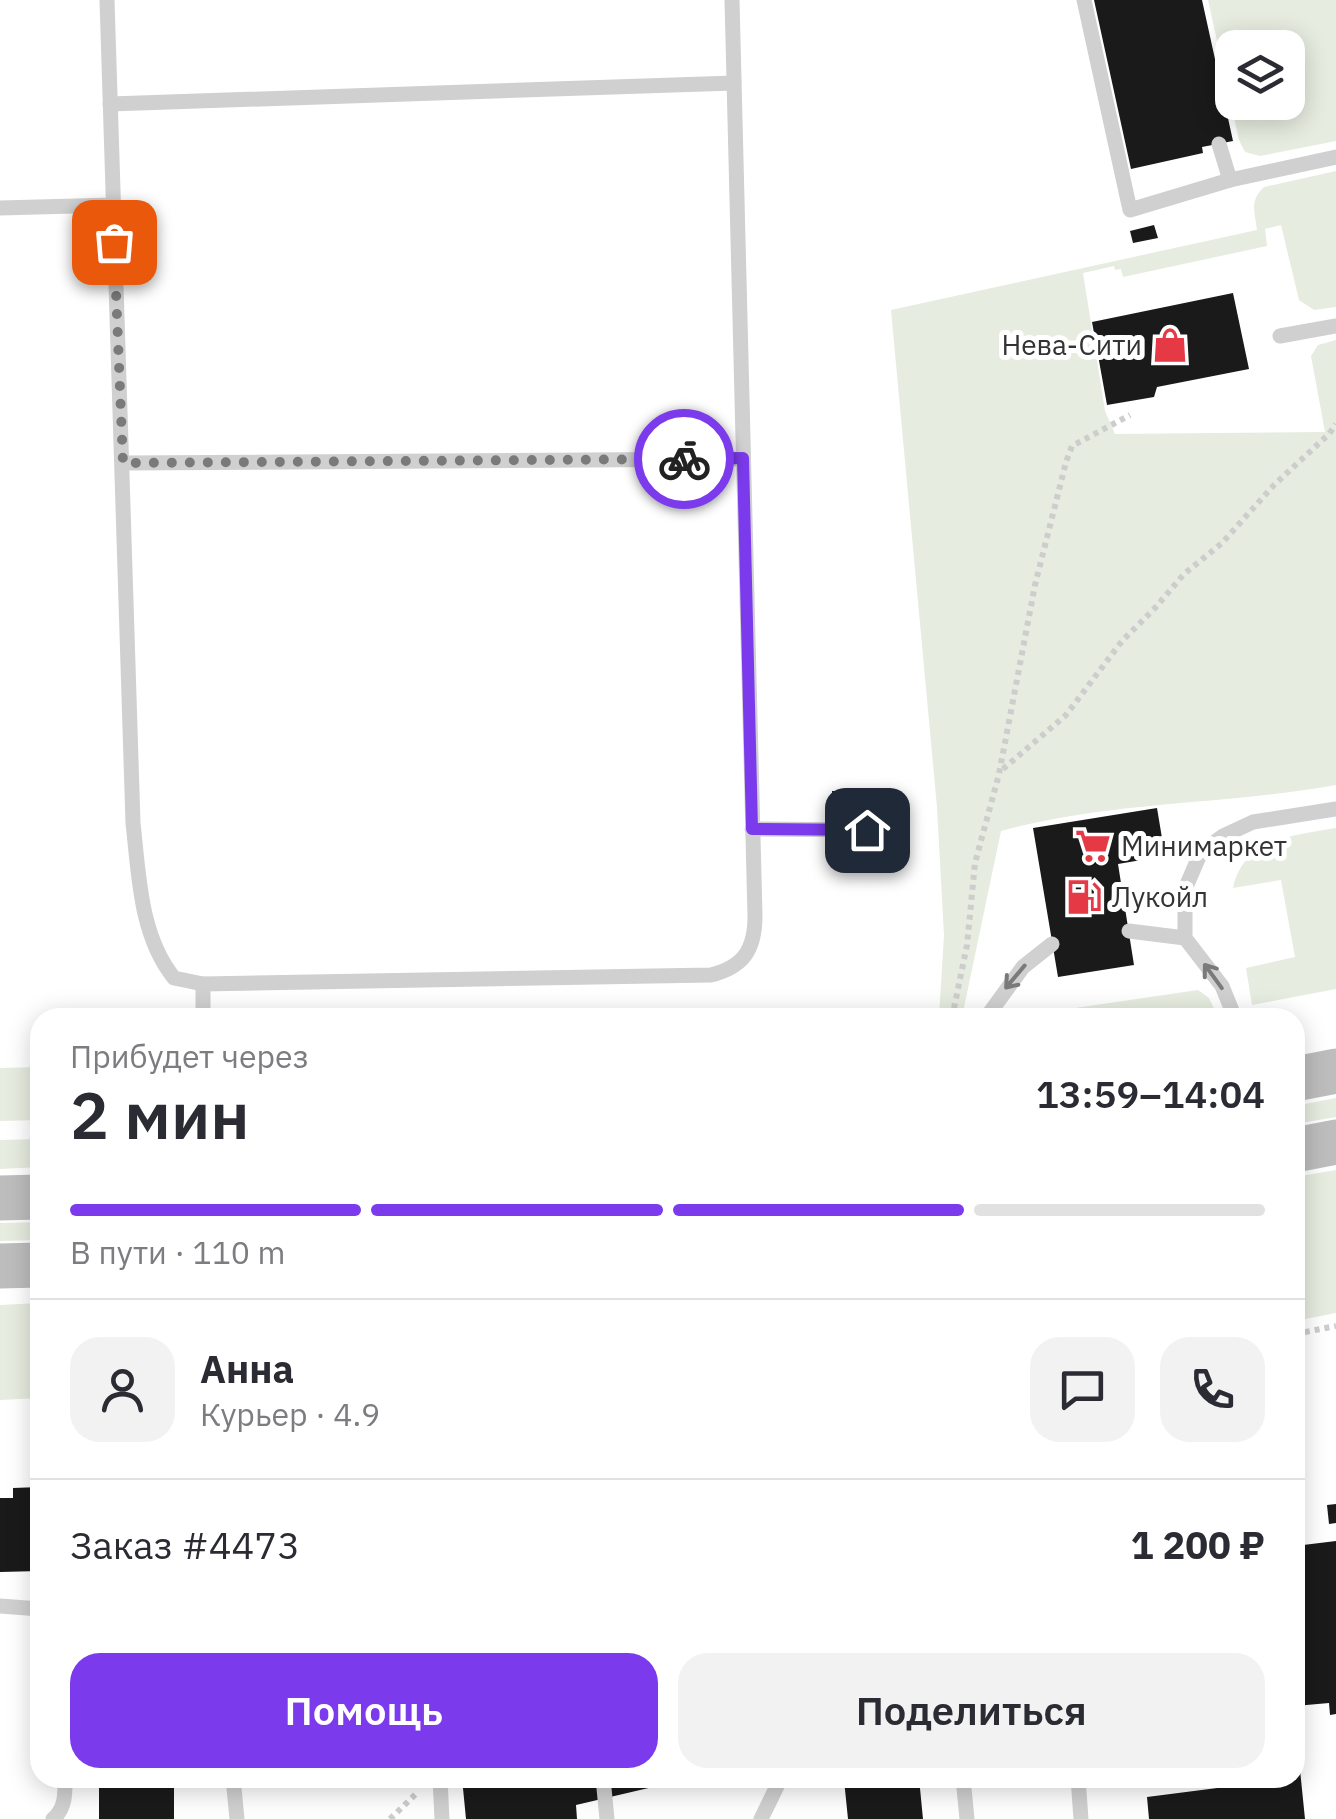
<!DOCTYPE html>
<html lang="ru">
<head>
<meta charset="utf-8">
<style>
  :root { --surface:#fff; --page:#f2f2f3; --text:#2b2b33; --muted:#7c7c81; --line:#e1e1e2; --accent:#7c3aed }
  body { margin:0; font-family:"IBM Plex Sans",sans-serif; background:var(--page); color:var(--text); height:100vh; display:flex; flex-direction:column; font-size:38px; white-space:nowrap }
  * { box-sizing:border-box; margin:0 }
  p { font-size:32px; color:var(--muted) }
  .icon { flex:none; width:55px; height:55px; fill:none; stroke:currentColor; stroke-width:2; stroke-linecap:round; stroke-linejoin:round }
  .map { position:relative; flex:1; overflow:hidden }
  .details { position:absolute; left:30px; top:1008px; width:1275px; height:780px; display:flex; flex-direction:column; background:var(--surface); border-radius:30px; box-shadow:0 5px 25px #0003 }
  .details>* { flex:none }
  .controls { position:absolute; left:1215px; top:30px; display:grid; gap:20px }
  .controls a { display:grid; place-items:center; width:90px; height:90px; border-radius:20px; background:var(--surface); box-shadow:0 5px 25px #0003; font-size:50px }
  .pin { position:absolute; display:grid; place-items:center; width:85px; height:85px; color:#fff; margin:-42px; border-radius:20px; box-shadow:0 5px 15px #0006 }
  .courier { position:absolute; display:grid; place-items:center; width:100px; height:100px; margin:-50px; border:8px solid #7c3aed; border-radius:50%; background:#fff; color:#222; box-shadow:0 2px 12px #0007 }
  .summary em { font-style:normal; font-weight:600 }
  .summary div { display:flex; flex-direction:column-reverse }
  .summary { display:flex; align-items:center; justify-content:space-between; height:170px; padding:0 40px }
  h1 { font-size:65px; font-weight:600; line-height:75px }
  .bar { display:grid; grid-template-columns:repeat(4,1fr); gap:15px 10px; align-content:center; height:120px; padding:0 40px }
  .bar i { height:12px; border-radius:8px; background:var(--line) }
  .bar .on { background:var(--accent) }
  .bar p { grid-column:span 4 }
  .line { display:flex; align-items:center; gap:25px; padding:0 40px; border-top:2px solid var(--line) }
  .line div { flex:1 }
  .round { display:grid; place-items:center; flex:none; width:105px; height:105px; border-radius:30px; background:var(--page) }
  .action { display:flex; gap:20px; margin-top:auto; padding:20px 40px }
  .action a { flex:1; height:115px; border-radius:30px; background:var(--accent); color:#fff; font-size:40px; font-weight:600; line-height:115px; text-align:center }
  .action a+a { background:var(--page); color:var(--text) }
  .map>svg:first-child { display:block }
  .green { fill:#e6ecdf; fill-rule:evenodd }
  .building { fill:#1a1a1a }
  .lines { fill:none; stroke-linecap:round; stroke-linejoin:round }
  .path { stroke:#cdcdcd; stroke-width:6; stroke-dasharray:5 5; stroke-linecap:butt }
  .lane { stroke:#d0d0d0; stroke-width:15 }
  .secondary { stroke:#bdbdbd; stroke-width:45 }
  .oneway { stroke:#7a7a7a }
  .done { stroke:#7a7a7a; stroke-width:10; stroke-dasharray:0 18 }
  .route { stroke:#7c3aed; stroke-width:12 }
  .labels { text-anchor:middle; stroke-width:10; stroke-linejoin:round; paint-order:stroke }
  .poi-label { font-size:28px; fill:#333; stroke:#fff; text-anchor:start }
</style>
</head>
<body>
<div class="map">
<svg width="1336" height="1819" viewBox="0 0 1336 1819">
  <rect width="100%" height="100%" fill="#fff"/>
  <g class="green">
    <path d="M 1208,0 L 1336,0 L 1336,141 L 1260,156 L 1245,152 L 1239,140 ZM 1232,48 L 1288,48 L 1288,102 L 1232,102 Z"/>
    <path d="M 1336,171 L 1336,307 L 1314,310 L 1299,300 L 1281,225 L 1265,229 L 1267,246 L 1123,277 L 1121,269 L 1115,270 L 1114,266 L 1083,273 L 1105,411 L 1115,434 L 1325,432 L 1311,356 L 1318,345 L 1336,340 L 1336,785 C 1225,805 1110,801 1001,831 L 962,1017 L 939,1017 L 944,935 L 937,807 L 891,310 L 1257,230 C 1255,212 1249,201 1264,187 Z"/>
    <path d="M 1336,828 L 1336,989 L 1252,1005 L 1246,968 L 1295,957 L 1281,880 L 1233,888 C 1243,839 1295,835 1336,828 Z"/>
    <path d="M 1198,990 L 1209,998 L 1216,1013 L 1189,1018 L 1015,1017 Z"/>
    <path d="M 40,1067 L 40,1120 L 0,1121 L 0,1068 Z"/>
    <path d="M 1336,1098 L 1336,1117 L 1295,1124 L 1295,1106 Z"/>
    <path d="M 40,1139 L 40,1167 L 0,1169 L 0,1140 Z"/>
    <path d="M 1336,1170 L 1336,1313 L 1295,1321 L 1295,1177 Z"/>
    <path d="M 40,1222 L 40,1240 L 0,1241 L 0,1223 Z"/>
    <path d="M 40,1303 L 40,1398 L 0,1400 L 0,1305 Z"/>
  </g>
  <g class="building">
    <path d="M 1094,0 L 1202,0 L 1233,141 L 1202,147 L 1203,153 L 1131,169 Z"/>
    <path d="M 1154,225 L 1158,238 L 1133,243 L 1130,231 Z"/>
    <path d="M 1233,293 L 1249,369 L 1157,387 L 1154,397 L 1107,405 L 1092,322 Z"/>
    <path d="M 832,791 L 853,791 L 853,813 L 832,812 Z"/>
    <path d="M 1157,808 L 1165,856 L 1118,864 L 1134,965 L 1058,977 L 1033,828 Z"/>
    <path d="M 40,1487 L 40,1571 L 0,1572 L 0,1498 L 13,1498 L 13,1488 Z"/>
    <path d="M 1336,1504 L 1336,1523 L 1329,1524 L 1327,1505 Z"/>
    <path d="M 1336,1541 L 1336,1714 L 1330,1715 L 1329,1703 L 1295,1706 L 1295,1546 Z"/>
    <path d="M 1295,1750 L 1298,1750 L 1305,1819 L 1149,1819 L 1147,1797 L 1295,1778 Z"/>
    <rect x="99" y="1778" width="75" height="41"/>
    <path d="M 462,1778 L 573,1778 L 574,1783 L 599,1778 L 687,1779 L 576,1805 L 577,1819 L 466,1819 Z"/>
    <path d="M 832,1778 L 919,1778 L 923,1819 L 848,1819 L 844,1780 L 832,1782 Z"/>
  </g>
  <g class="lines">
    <g class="path">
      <path d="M 1003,769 L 1066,715 L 1122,641 L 1155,608 L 1184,574 L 1222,543 L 1274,485 L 1329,434 L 1336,424"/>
      <path d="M 952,1018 L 967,945 L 975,863 L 999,774 L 1035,585 L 1066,462 L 1072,446 L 1130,415"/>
      <path d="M 1295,1334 L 1336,1326"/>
      <path d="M 390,1819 L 418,1792"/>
    </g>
    <g class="lane">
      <path d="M 107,0 L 133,823 C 139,876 140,936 174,978 L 203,984 L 711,975 C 743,967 755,950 755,916 L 732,0"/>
      <path d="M 1084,0 L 1130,210 L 1230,180"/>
      <path d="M 110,104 L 734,83"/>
      <path d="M 1219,144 L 1230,180 L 1336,157"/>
      <path d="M 0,208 L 113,205"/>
      <path d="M 1280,336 L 1336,326"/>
      <path d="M 123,463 L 743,459"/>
      <path d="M 752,829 L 867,830"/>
      <path d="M 1129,931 L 1185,938"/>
      <path d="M 203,984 L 203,1018"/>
      <path d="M 986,1018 L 1023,967 L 1052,944"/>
      <path d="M 1235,1018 L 1222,986 L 1185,938 L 1185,889 L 1201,852 L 1223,836 L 1253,822 L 1336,809"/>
      <path d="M 0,1606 L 40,1609"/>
      <path d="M 233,1778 L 237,1819"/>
      <path d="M 440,1778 L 442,1819"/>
      <path d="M 603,1778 L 607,1819"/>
      <path d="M 963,1778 L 967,1819"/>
      <path d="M 1078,1778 L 1081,1819"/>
      <path d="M 53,1819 C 66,1808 65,1793 65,1778"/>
      <path d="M 761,1819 L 781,1778"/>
    </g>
    <g class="secondary">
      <path d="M 1295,1079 L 1336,1071"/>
      <path d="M 1295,1150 L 1336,1142"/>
      <path d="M 0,1198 L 40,1197"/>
      <path d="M 0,1266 L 40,1265"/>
    </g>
  </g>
  <defs><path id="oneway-shaft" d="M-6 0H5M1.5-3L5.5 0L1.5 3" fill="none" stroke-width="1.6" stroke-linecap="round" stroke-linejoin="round" transform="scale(2.5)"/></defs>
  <g class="oneway">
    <use href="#oneway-shaft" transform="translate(1213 976) rotate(-126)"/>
    <use href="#oneway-shaft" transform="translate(1015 977) rotate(130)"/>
  </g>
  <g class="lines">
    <path class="done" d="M 114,242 L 123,463 L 684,459"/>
    <path class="route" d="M 684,459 L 743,458 L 752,829 L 867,830"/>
  </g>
  <defs>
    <symbol id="shop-bare" viewBox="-9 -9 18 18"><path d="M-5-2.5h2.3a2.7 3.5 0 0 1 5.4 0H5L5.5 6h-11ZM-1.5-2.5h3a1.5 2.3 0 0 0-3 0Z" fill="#e63946" stroke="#fff" stroke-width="2.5" paint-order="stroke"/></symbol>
    <symbol id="supermarket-bare" viewBox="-9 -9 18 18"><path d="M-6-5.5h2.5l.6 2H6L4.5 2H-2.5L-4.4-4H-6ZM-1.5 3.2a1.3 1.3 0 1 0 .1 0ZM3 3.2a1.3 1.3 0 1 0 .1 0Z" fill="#e63946" stroke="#fff" stroke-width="2.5" paint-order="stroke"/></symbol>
    <symbol id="fuel-bare" viewBox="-9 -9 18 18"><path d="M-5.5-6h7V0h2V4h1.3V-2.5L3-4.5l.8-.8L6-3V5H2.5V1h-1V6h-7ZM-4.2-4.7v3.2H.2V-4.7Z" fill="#e63946" stroke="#fff" stroke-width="2.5" paint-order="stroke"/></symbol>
  </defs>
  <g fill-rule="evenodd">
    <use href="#shop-bare" x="1145" y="320" width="50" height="50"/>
    <use href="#supermarket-bare" x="1068" y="821" width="50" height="50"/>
    <use href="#fuel-bare" x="1059" y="872" width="50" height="50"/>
  </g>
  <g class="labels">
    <g class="poi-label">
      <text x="1142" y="355" text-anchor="end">Нева-Сити</text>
      <text x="1121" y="856">Минимаркет</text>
      <text x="1112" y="907">Лукойл</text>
    </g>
  </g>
</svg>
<div class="controls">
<a><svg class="icon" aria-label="layers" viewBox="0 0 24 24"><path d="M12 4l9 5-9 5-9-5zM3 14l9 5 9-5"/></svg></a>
</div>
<div class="pin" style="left:114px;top:242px;background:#ea580c"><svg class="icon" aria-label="bag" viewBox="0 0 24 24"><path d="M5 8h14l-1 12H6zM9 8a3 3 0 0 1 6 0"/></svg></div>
<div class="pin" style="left:867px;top:830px;background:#1f2937"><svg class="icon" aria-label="home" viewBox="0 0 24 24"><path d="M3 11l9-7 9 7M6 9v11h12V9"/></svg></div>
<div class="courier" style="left:684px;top:459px"><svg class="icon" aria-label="bike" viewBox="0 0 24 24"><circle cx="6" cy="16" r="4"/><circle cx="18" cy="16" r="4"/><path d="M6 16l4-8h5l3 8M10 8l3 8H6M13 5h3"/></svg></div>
<section class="details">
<div class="summary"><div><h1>2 мин</h1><p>Прибудет через</p></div><em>13:59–14:04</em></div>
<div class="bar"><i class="on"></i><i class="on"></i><i class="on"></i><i></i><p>В пути · 110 m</p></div>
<div class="line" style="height:180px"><a class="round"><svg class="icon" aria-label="person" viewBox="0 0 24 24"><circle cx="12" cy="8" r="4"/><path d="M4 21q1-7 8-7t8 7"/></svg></a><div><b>Анна</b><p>Курьер · 4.9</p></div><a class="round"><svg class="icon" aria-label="chat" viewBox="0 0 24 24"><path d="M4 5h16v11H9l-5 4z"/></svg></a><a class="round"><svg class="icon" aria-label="phone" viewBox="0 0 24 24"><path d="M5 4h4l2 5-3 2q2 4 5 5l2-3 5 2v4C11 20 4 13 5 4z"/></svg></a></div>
<div class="line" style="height:130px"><div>Заказ #4473</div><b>1 200 ₽</b></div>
<div class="action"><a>Помощь</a><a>Поделиться</a></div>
</section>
</div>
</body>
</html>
